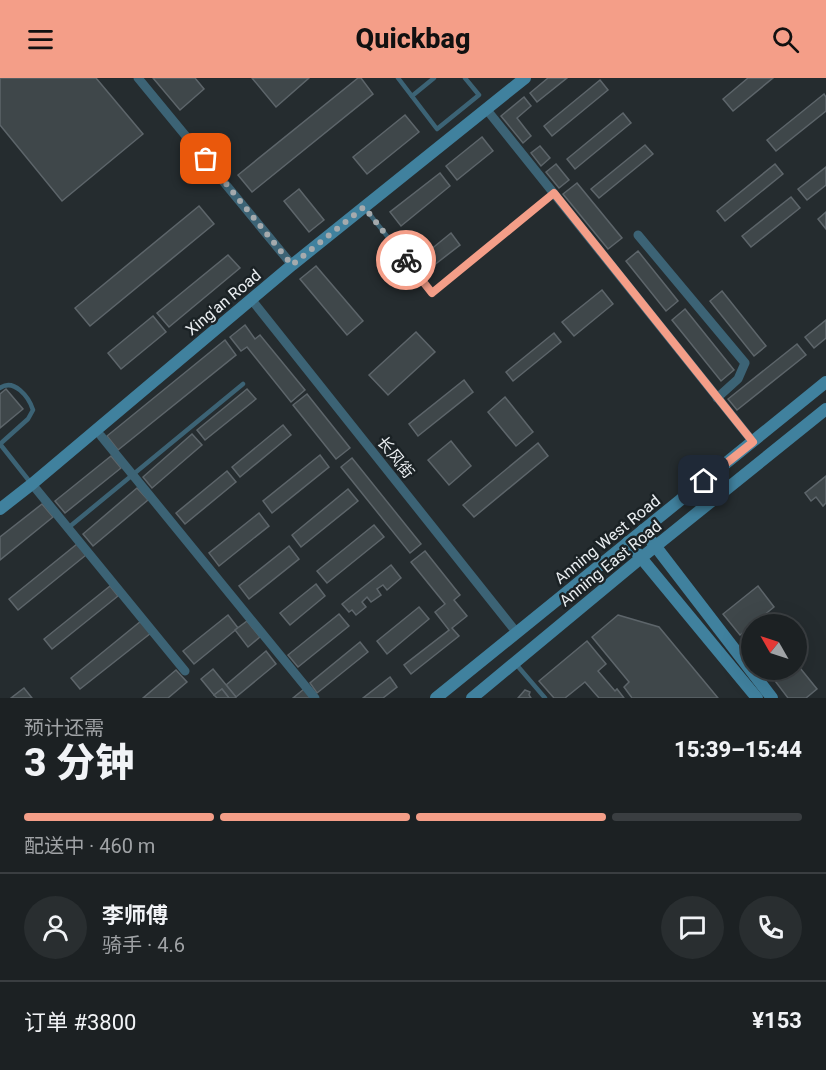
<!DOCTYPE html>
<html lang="zh">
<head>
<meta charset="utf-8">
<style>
  :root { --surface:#1c2123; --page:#292e30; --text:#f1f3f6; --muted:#a0a3a6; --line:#3a3e41; --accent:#f49e88 }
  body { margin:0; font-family:Roboto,"Noto Sans SC",sans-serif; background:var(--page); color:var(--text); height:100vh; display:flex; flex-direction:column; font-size:22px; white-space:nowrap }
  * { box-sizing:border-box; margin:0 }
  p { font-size:20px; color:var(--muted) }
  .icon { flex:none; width:33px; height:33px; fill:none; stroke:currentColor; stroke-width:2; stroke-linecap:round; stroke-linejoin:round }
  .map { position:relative; height:620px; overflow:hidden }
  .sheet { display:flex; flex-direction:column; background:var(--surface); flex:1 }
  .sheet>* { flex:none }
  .needle { width:39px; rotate:309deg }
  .fabs { position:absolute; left:741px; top:536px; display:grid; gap:12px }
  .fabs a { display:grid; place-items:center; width:66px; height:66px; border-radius:50%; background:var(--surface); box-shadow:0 6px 24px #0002,0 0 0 2px var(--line); font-size:30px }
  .pin { position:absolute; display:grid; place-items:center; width:51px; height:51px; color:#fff; margin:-26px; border-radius:12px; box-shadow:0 3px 9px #0006 }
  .courier { position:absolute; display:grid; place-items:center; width:60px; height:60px; margin:-30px; border:4px solid #f49e88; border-radius:50%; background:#fff; color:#222; box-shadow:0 2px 8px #0007 }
  .summary em { font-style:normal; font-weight:800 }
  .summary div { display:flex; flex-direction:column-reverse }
  .summary { display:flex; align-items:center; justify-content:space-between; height:102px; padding:0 24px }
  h1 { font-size:39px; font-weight:800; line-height:45px }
  .bar { display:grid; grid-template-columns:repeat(4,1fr); gap:9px 6px; align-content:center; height:72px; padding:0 24px }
  .bar i { height:8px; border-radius:4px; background:var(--line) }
  .bar .active { background:var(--accent) }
  .bar p { grid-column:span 4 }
  .line { display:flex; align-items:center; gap:15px; padding:0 24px; border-top:2px solid var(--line) }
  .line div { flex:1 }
  .round { display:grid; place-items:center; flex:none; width:63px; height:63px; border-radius:32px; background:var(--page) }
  header { display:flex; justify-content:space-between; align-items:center; height:78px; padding:0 24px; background:var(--accent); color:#111; font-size:27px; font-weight:800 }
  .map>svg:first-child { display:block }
  .building { fill:#3f474a; stroke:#5d656a; stroke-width:1.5 }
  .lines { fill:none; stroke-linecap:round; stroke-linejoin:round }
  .lane { stroke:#3c6375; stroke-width:4.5 }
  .street { stroke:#3c6375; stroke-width:9 }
  .secondary { stroke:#40819e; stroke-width:12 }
  .done { stroke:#a5aaad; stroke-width:6; stroke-dasharray:0 10.8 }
  .route { stroke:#f49e88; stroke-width:8 }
  .labels { text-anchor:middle; stroke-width:5; stroke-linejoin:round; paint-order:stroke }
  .street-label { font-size:16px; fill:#eaeef1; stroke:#1b2225 }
</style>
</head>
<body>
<header><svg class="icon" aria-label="menu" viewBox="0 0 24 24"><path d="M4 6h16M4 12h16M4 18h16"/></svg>Quickbag<svg class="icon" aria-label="search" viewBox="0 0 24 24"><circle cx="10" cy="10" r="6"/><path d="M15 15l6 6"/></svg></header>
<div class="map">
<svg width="826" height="620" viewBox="0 0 826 620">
  <rect width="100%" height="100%" fill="#252c2f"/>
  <g class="building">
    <path d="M 0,0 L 96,0 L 143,56 L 62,123 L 0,47 Z"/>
    <path d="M 153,0 L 195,0 L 204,11 L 180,32 Z"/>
    <path d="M 252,0 L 309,0 L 276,29 Z"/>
    <path d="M 358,0 L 361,0 L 373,16 L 252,114 L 238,97 Z"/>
    <path d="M 548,0 L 567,0 L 537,24 L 530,15 Z"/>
    <path d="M 748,0 L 773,0 L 733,33 L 723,21 Z"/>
    <path d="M 600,2 L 608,12 L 552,58 L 544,48 Z"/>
    <path d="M 824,16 L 826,19 L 826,33 L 776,73 L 767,62 Z"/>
    <path d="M 524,19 L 531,28 L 517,40 L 531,58 L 523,65 L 501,38 Z"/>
    <path d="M 623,35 L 631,45 L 575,91 L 567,81 Z"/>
    <path d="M 405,37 L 419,54 L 367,96 L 353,79 Z"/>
    <path d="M 482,59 L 493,73 L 457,102 L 446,88 Z"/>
    <path d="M 645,67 L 653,76 L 599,120 L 591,111 Z"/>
    <path d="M 540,68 L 550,80 L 541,88 L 531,75 Z"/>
    <path d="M 556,86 L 569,102 L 559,110 L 546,94 Z"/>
    <path d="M 775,86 L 783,96 L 725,143 L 717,133 Z"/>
    <path d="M 826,89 L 826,107 L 807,122 L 798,111 Z"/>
    <path d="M 440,95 L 450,108 L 401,148 L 390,134 Z"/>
    <path d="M 577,105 L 622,160 L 608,171 L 563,116 Z"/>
    <path d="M 299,111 L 324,142 L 309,154 L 284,123 Z"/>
    <path d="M 791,119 L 800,130 L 751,169 L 742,158 Z"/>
    <path d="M 199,128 L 214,146 L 90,248 L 75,230 Z"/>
    <path d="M 826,134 L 826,151 L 818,141 Z"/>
    <path d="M 451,155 L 460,167 L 433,188 L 424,177 Z"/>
    <path d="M 638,173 L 678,223 L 666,233 L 626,183 Z"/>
    <path d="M 228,177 L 240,190 L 169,249 L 157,235 Z"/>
    <path d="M 316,188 L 363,243 L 347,257 L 300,201 Z"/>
    <path d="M 602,212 L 613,226 L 574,258 L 562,244 Z"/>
    <path d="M 722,213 L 766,268 L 754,278 L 710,223 Z"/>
    <path d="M 685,231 L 734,292 L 721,303 L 672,242 Z"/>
    <path d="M 153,238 L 166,254 L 121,291 L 108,275 Z"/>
    <path d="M 826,242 L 826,260 L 814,270 L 805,259 Z"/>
    <path d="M 245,247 L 255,261 L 260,257 L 305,312 L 291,324 L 247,269 L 241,273 L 230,259 Z"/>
    <path d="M 416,254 L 435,274 L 388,317 L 369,297 Z"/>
    <path d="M 554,255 L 561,264 L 513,303 L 506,294 Z"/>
    <path d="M 225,262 L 236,277 L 118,372 L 107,358 Z"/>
    <path d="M 797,266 L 806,277 L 737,332 L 728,321 Z"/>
    <path d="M 464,302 L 473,314 L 418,358 L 409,346 Z"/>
    <path d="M 6,311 L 23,331 L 0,350 L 0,316 Z"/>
    <path d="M 247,311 L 256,321 L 205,362 L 197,352 Z"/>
    <path d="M 307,316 L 350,370 L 336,381 L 293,327 Z"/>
    <path d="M 505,319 L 533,354 L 516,368 L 488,334 Z"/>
    <path d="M 283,347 L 291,357 L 240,399 L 232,389 Z"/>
    <path d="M 192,356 L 202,367 L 152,410 L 143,399 Z"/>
    <path d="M 451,363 L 471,388 L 449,407 L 428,382 Z"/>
    <path d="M 538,365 L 548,378 L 474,439 L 463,427 Z"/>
    <path d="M 320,377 L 329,389 L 272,435 L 263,423 Z"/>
    <path d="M 111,378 L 121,390 L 65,435 L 55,423 Z"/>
    <path d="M 352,380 L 421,466 L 410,475 L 341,389 Z"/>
    <path d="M 227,393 L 236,404 L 185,446 L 176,435 Z"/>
    <path d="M 826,398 L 826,425 L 823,428 L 816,419 L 811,423 L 805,415 Z"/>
    <path d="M 137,410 L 148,422 L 93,468 L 83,456 Z"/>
    <path d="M 348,411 L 358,423 L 301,469 L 292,457 Z"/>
    <path d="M 42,426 L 53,439 L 0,482 L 0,459 Z"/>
    <path d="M 259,435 L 269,448 L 219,488 L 209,475 Z"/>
    <path d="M 374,447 L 384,459 L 327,505 L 317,493 Z"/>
    <path d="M 77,466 L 86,477 L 18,532 L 9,521 Z"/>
    <path d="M 289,468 L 299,481 L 249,521 L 239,508 Z"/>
    <path d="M 425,473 L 460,517 L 454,522 L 467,538 L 452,550 L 459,558 L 411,596 L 404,587 L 449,552 L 435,534 L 445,526 L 411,484 Z"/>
    <path d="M 391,487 L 401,500 L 387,512 L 383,507 L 377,511 L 381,517 L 371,524 L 367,519 L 362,524 L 366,529 L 356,537 L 352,532 L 349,534 L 342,526 Z"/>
    <path d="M 316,506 L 325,518 L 290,547 L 280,535 Z"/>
    <path d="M 110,508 L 118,518 L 52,571 L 44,561 Z"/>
    <path d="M 758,508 L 774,529 L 740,557 L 723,536 Z"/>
    <path d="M 419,529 L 429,541 L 387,576 L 377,563 Z"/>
    <path d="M 339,536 L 349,548 L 298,589 L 288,577 Z"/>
    <path d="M 228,537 L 238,550 L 194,586 L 183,573 Z"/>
    <path d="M 618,537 L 659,549 L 718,620 L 632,620 L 624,609 L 629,604 L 592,559 Z"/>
    <path d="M 141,543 L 151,555 L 80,611 L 71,600 Z"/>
    <path d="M 247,543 L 260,559 L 248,569 L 235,552 Z"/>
    <path d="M 587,563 L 606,586 L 598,593 L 615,613 L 617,611 L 624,620 L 599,620 L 585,604 L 565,620 L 554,620 L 539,603 Z"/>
    <path d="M 360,564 L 368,574 L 317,615 L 310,605 Z"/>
    <path d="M 266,573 L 276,586 L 236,619 L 226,607 Z"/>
    <path d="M 796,585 L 817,611 L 806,620 L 788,620 L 766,591 L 796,591 Z"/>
    <path d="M 213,591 L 236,619 L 235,620 L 229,620 L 222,611 L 214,617 L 201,601 Z"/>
    <path d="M 176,592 L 187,604 L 168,620 L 143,620 Z"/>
    <path d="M 390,599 L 397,609 L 383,620 L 363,620 Z"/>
    <path d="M 24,610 L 32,620 L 11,620 Z"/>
    <path d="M 222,611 L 229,620 L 217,620 L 214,617 Z"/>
    <path d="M 304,611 L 311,620 L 293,620 Z"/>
    <path d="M 525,612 L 530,614 L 529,617 L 531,620 L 518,620 Z"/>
  </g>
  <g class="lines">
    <g class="lane">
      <path d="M 398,0 L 437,51 L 479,17 L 465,0"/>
      <path d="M 412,18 L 434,0"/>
      <path d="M 364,129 L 432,215 L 553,115"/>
      <path d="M 0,310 C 14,300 29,319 33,332 L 28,341 L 0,366"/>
      <path d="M 0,366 L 30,404"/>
      <path d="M 68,450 L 243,306"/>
      <path d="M 515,585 L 545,620"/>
    </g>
    <g class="street">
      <path d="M 138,0 L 292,187"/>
      <path d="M 487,32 L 753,364"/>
      <path d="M 638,157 L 745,285 L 738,301 L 717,320"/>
      <path d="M 251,221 L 517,555"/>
      <path d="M 101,358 L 315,620"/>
      <path d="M 32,406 L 185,593"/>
    </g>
    <g class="secondary">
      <path d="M 0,431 L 32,406 L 292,187 L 525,0"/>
      <path d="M 643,452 L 772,620"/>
      <path d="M 628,464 L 757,620"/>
      <path d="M 436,620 L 826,304"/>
      <path d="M 472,620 L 641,480 L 826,331"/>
    </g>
  </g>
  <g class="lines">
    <path class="done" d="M 206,81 L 292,187 L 364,129 L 406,182"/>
    <path class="route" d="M 406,182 L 432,215 L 554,115 L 753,364 L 704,403"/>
  </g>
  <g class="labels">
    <g class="street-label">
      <text transform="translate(223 224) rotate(-40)" y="6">Xing'an Road</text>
      <text transform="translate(396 379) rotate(51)" y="6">长风街</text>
      <text transform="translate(607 461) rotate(-39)" y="6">Anning West Road</text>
      <text transform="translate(610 485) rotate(-39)" y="6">Anning East Road</text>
    </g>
  </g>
</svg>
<div class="fabs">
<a><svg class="needle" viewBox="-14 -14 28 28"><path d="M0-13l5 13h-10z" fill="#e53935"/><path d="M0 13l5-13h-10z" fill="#a0a3a6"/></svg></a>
</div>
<div class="pin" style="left:206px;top:81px;background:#ea580c"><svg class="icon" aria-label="bag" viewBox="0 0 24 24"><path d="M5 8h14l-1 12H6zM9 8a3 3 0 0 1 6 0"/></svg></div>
<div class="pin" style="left:704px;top:403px;background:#1f2937"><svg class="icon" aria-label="home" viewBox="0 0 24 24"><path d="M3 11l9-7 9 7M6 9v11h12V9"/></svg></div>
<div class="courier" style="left:406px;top:182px"><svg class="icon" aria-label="bike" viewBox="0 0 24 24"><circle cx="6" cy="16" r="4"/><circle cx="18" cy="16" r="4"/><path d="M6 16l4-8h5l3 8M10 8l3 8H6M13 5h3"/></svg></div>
</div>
<section class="sheet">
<div class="summary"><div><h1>3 分钟</h1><p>预计还需</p></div><em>15:39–15:44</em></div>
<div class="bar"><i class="active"></i><i class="active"></i><i class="active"></i><i></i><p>配送中 · 460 m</p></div>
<div class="line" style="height:108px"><a class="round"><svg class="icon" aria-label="person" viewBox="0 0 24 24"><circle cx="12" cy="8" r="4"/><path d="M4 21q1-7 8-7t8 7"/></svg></a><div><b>李师傅</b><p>骑手 · 4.6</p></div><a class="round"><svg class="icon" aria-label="chat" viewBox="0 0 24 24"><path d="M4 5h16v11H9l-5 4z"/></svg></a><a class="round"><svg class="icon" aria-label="phone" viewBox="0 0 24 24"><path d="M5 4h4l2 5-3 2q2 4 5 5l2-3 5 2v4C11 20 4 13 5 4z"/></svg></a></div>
<div class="line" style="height:78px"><div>订单 #3800</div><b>¥153</b></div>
</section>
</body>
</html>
